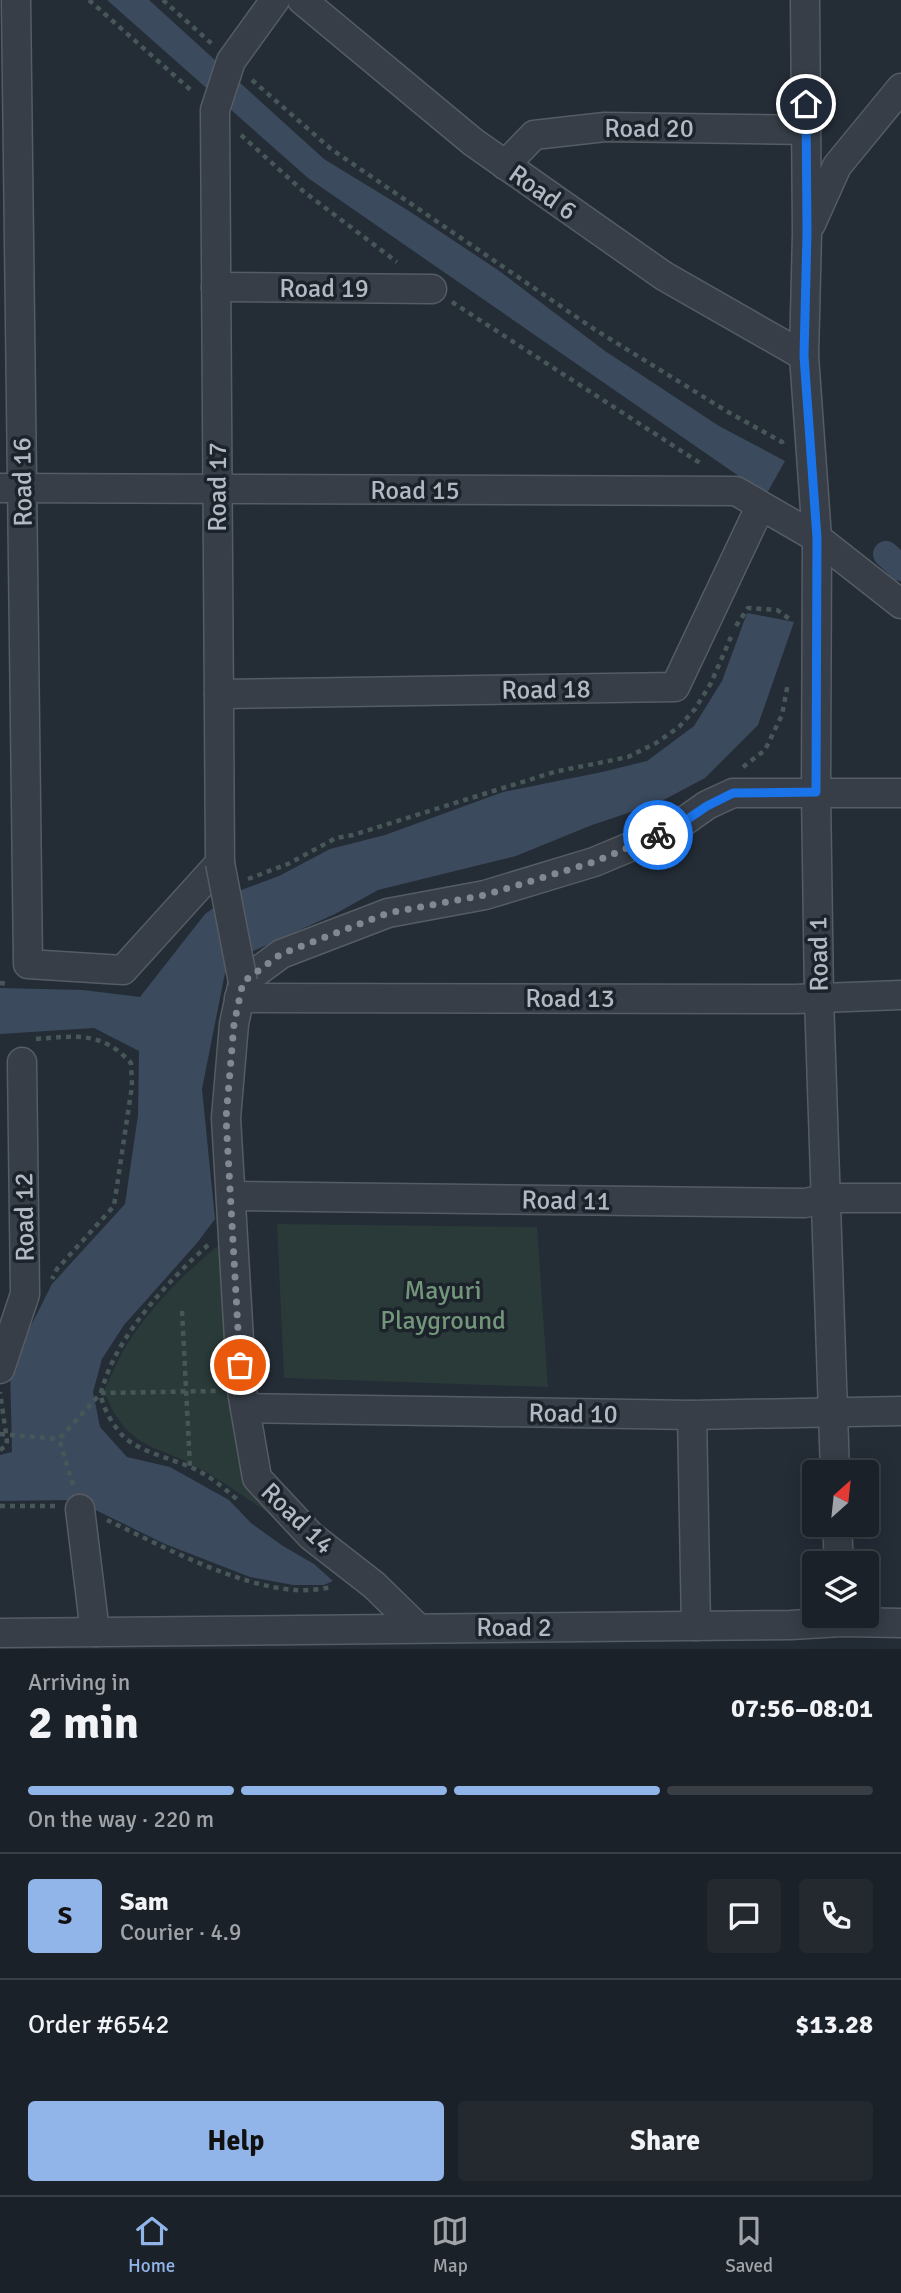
<!DOCTYPE html>
<html lang="en">
<head>
<meta charset="utf-8">
<style>
  :root { --surface:#1b2128; --page:#242930; --text:#f1f3f6; --muted:#a0a3a8; --line:#393e45; --accent:#91b5e9 }
  body { margin:0; font-family:Signika,sans-serif; background:var(--page); color:var(--text); height:100vh; display:flex; flex-direction:column; font-size:26px; white-space:nowrap }
  * { box-sizing:border-box; margin:0 }
  p { font-size:23px; color:var(--muted) }
  .icon { flex:none; width:38px; height:38px; fill:none; stroke:currentColor; stroke-width:2; stroke-linecap:round; stroke-linejoin:round }
  .map { position:relative; height:1649px; overflow:hidden }
  .drawer { display:flex; flex-direction:column; background:var(--surface); flex:1 }
  .drawer>* { flex:none }
  .needle { width:46px; rotate:27deg }
  .controls { position:absolute; left:802px; top:1460px; display:grid; gap:14px }
  .controls a { display:grid; place-items:center; width:77px; height:77px; border-radius:7px; background:var(--surface); box-shadow:0 4px 18px #0003,0 0 0 2px var(--line); font-size:35px }
  .pin { position:absolute; display:grid; place-items:center; width:60px; height:60px; color:#fff; margin:-30px; border:4px solid #fff; border-radius:50%; box-shadow:0 2px 7px #0007 }
  .courier { position:absolute; display:grid; place-items:center; width:70px; height:70px; margin:-35px; border:5px solid #1a73e8; border-radius:50%; background:#fff; color:#222; box-shadow:0 2px 9px #0007 }
  .overview em { font-style:normal; font-weight:800 }
  .overview div { display:flex; flex-direction:column-reverse }
  .overview { display:flex; align-items:center; justify-content:space-between; height:119px; padding:0 28px }
  h1 { font-size:46px; font-weight:800; line-height:52px }
  .bar { display:grid; grid-template-columns:repeat(4,1fr); gap:10px 7px; align-content:center; height:84px; padding:0 28px }
  .bar i { height:9px; border-radius:5px; background:var(--line) }
  .bar .on { background:var(--accent) }
  .bar p { grid-column:span 4 }
  .line { display:flex; align-items:center; gap:18px; padding:0 28px; border-top:2px solid var(--line) }
  .line div { flex:1 }
  .round { display:grid; place-items:center; flex:none; width:74px; height:74px; border-radius:7px; background:var(--page) }
  .primary-button { display:flex; gap:14px; margin-top:auto; padding:14px 28px }
  .primary-button a { flex:1; height:80px; border-radius:7px; background:var(--accent); color:#111; font-size:28px; font-weight:800; line-height:80px; text-align:center }
  .primary-button a+a { background:var(--page); color:var(--text) }
  .tabs { display:flex; justify-content:space-around; align-items:center; height:98px; border-top:2px solid var(--line); background:var(--surface); font-size:19px; color:var(--muted) }
  .tabs a { display:grid; justify-items:center; gap:4px }
  .tabs .on { color:var(--accent) }
  .map>svg:first-child { display:block }
  .green { fill:#293a39 }
  .water { fill:#3b4a5d }
  .lines { fill:none; stroke-linecap:round; stroke-linejoin:round }
  .canal { stroke:#3b4a5d; stroke-width:26 }
  .minor-casing { stroke:#555c64; stroke-width:31 }
  .path { stroke:#475758; stroke-width:4.5; stroke-dasharray:5 5; stroke-linecap:butt }
  .minor { stroke:#373e47; stroke-width:28 }
  .minor-bridge-casing { stroke:#555c64; stroke-width:31; stroke-linecap:butt }
  .path-bridge { stroke:#475758; stroke-width:4.5; stroke-dasharray:5 5; stroke-linecap:butt }
  .minor-bridge { stroke:#373e47; stroke-width:28 }
  .done { stroke:#808892; stroke-width:7; stroke-dasharray:0 12.6 }
  .route { stroke:#1a73e8; stroke-width:9 }
  .labels { text-anchor:middle; stroke-width:7; stroke-linejoin:round; paint-order:stroke }
  .street-label { font-size:26px; fill:#b2b9c3; stroke:#1c232b }
  .park-label { font-size:26px; fill:#73967b; stroke:#1c232b }
</style>
</head>
<body>
<div class="map">
<svg width="901" height="1649" viewBox="0 0 901 1649">
  <rect width="100%" height="100%" fill="#242c36"/>
  <g class="green">
    <path d="M 277,1224 L 537,1227 L 548,1387 L 284,1378 Z"/>
    <path d="M 223,1242 L 230,1407 L 270,1514 C 249,1500 228,1485 206,1472 C 159,1444 127,1452 104,1391 C 110,1378 116,1364 123,1351 C 146,1311 187,1270 223,1242 Z"/>
  </g>
  <g class="water">
    <path d="M 107,0 L 149,0 L 324,159 L 409,211 L 498,270 L 605,351 L 719,426 L 785,461 L 766,495 L 308,178 Z"/>
    <path d="M 747,613 L 794,622 L 758,725 L 705,778 L 658,803 L 592,825 L 516,856 L 378,890 L 335,914 L 251,952 L 225,973 L 202,1089 L 215,1219 L 197,1243 L 124,1325 L 102,1359 L 93,1392 L 100,1427 L 127,1457 L 170,1467 L 229,1500 L 251,1523 L 283,1546 L 314,1564 L 333,1581 L 324,1585 L 293,1585 L 250,1577 L 165,1544 L 75,1500 L 0,1501 L 0,1455 L 12,1452 L 10,1367 L 52,1284 L 125,1204 L 138,1115 L 139,1051 L 94,1028 L 0,1034 L 0,988 L 83,990 L 140,997 L 205,914 L 236,892 L 279,876 L 330,849 L 385,835 L 503,792 L 602,772 L 647,761 L 694,726 L 722,681 Z"/>
  </g>
  <g class="lines">
    <path class="canal" d="M 886,554 L 901,568"/>
    <defs>
      <g id="minor">
        <path d="M 16,0 L 28,964 L 123,970 L 220,863 L 215,110 L 231,61 L 275,0"/>
        <path d="M 302,0 L 473,142 L 664,276 L 804,356"/>
        <path d="M 805,0 L 807,233 L 804,356 L 817,538 L 816,792 L 819,998 L 835,1472"/>
        <path d="M 505,165 L 534,135 L 605,127 L 806,130"/>
        <path d="M 811,224 L 837,166 L 901,88"/>
        <path d="M 216,287 L 432,289"/>
        <path d="M 0,488 L 736,491 L 817,538 L 901,604"/>
        <path d="M 219,694 L 675,687 L 760,507"/>
        <path d="M 239,998 L 795,999 L 901,995"/>
        <path d="M 231,1196 L 805,1203 L 827,1198 L 901,1198"/>
        <path d="M 0,1369 L 25,1294 L 22,1062"/>
        <path d="M 245,1408 L 692,1415 L 901,1411"/>
        <path d="M 692,1415 L 696,1626"/>
        <path d="M 80,1509 L 95,1632"/>
        <path d="M 837,1524 L 839,1563"/>
        <path d="M 418,1628 L 374,1585 L 311,1536 L 257,1478 L 242,1391 L 226,1118 L 234,1024 L 243,982 L 281,954 L 388,913 L 485,895 L 594,862 L 673,829 L 707,805 L 733,793 L 901,793"/>
        <path d="M 0,1633 L 791,1625 L 842,1622 L 901,1623"/>
      </g>
    </defs>
    <use href="#minor" class="minor-casing"/>
    <g class="path">
      <path d="M 89,0 L 193,92"/>
      <path d="M 163,0 L 212,44"/>
      <path d="M 252,80 L 331,149 L 594,329 L 728,412 L 782,442 L 783,445"/>
      <path d="M 241,135 L 303,191 L 397,262"/>
      <path d="M 452,302 L 703,465"/>
      <path d="M 736,626 L 748,608 L 777,610 L 791,620"/>
      <path d="M 743,767 L 765,750 L 782,715 L 788,683"/>
      <path d="M 248,879 L 288,864 L 336,838 L 353,835 L 554,772 L 628,757 L 656,743 L 679,727 L 695,709 L 711,683 L 731,637"/>
      <path d="M 0,983 L 10,984"/>
      <path d="M 36,1039 C 76,1036 102,1031 131,1063 L 132,1086 L 114,1206 L 57,1269 L 52,1279"/>
      <path d="M 208,1245 C 170,1279 121,1332 105,1380 C 103,1385 101,1390 101,1395 C 103,1409 114,1427 124,1437 C 139,1451 169,1458 188,1466 C 208,1474 224,1488 240,1502"/>
      <path d="M 182,1311 L 190,1466"/>
      <path d="M 0,1450 L 6,1446 L 7,1441 L 0,1392"/>
      <path d="M 73,1485 L 59,1439 L 101,1393 L 216,1391"/>
      <path d="M 0,1506 L 55,1506"/>
      <path d="M 107,1520 C 160,1545 236,1586 295,1590 C 307,1591 321,1589 333,1587"/>
    </g>
    <use href="#minor" class="minor"/>
    <defs>
      <path id="minor-bridge" d="M 220,863 L 243,982"/>
    </defs>
    <use href="#minor-bridge" class="minor-bridge-casing"/>
    <path class="path-bridge" d="M 0,1434 L 59,1439"/>
    <use href="#minor-bridge" class="minor-bridge"/>
  </g>
  <g class="lines">
    <path class="done" d="M 240,1365 L 226,1118 L 234,1024 L 243,982 L 281,954 L 388,913 L 485,895 L 594,862 L 658,835"/>
    <path class="route" d="M 658,835 L 673,829 L 707,806 L 733,793 L 816,792 L 817,538 L 804,356 L 807,233 L 806,104"/>
  </g>
  <g class="labels">
    <g class="street-label">
      <text x="649" y="137">Road 20</text>
      <text transform="translate(543 192) rotate(35)" y="9">Road 6</text>
      <text x="324" y="297">Road 19</text>
      <text transform="translate(22 482) rotate(-91)" y="9">Road 16</text>
      <text transform="translate(217 487) rotate(-90)" y="9">Road 17</text>
      <text x="415" y="499">Road 15</text>
      <text transform="translate(546 689) rotate(-1)" y="9">Road 18</text>
      <text transform="translate(818 954) rotate(-91)" y="9">Road 1</text>
      <text x="570" y="1007">Road 13</text>
      <text transform="translate(566 1200) rotate(1)" y="9">Road 11</text>
      <text transform="translate(24 1217) rotate(-91)" y="9">Road 12</text>
      <text transform="translate(573 1413) rotate(1)" y="9">Road 10</text>
      <text transform="translate(298 1518) rotate(44)" y="9">Road 14</text>
      <text x="514" y="1636">Road 2</text>
    </g>
    <g class="park-label">
      <text x="443" y="1299">Mayuri<tspan x="443" dy="30">Playground</tspan></text>
    </g>
  </g>
</svg>
<div class="controls">
<a><svg class="needle" viewBox="-14 -14 28 28"><path d="M0-13l5 13h-10z" fill="#e53935"/><path d="M0 13l5-13h-10z" fill="#a0a3a8"/></svg></a>
<a><svg class="icon" aria-label="layers" viewBox="0 0 24 24"><path d="M12 4l9 5-9 5-9-5zM3 14l9 5 9-5"/></svg></a>
</div>
<div class="pin" style="left:240px;top:1365px;background:#ea580c"><svg class="icon" aria-label="bag" viewBox="0 0 24 24"><path d="M5 8h14l-1 12H6zM9 8a3 3 0 0 1 6 0"/></svg></div>
<div class="pin" style="left:806px;top:104px;background:#1f2937"><svg class="icon" aria-label="home" viewBox="0 0 24 24"><path d="M3 11l9-7 9 7M6 9v11h12V9"/></svg></div>
<div class="courier" style="left:658px;top:835px"><svg class="icon" aria-label="bike" viewBox="0 0 24 24"><circle cx="6" cy="16" r="4"/><circle cx="18" cy="16" r="4"/><path d="M6 16l4-8h5l3 8M10 8l3 8H6M13 5h3"/></svg></div>
</div>
<section class="drawer">
<div class="overview"><div><h1>2 min</h1><p>Arriving in</p></div><em>07:56–08:01</em></div>
<div class="bar"><i class="on"></i><i class="on"></i><i class="on"></i><i></i><p>On the way · 220 m</p></div>
<div class="line" style="height:126px"><b class="round" style="background:var(--accent);color:#111">S</b><div><b>Sam</b><p>Courier · 4.9</p></div><a class="round"><svg class="icon" aria-label="chat" viewBox="0 0 24 24"><path d="M4 5h16v11H9l-5 4z"/></svg></a><a class="round"><svg class="icon" aria-label="phone" viewBox="0 0 24 24"><path d="M5 4h4l2 5-3 2q2 4 5 5l2-3 5 2v4C11 20 4 13 5 4z"/></svg></a></div>
<div class="line" style="height:91px"><div>Order #6542</div><b>$13.28</b></div>
<div class="primary-button"><a>Help</a><a>Share</a></div>
</section>
<nav class="tabs">
<a class="on"><svg class="icon" aria-label="home" viewBox="0 0 24 24"><path d="M3 11l9-7 9 7M6 9v11h12V9"/></svg>Home</a>
<a><svg class="icon" aria-label="map" viewBox="0 0 24 24"><path d="M3 6l6-2 6 2 6-2v14l-6 2-6-2-6 2zM9 4v14M15 6v14"/></svg>Map</a>
<a><svg class="icon" aria-label="saved" viewBox="0 0 24 24"><path d="M7 4h10v16l-5-4-5 4z"/></svg>Saved</a>
</nav>
</body>
</html>
